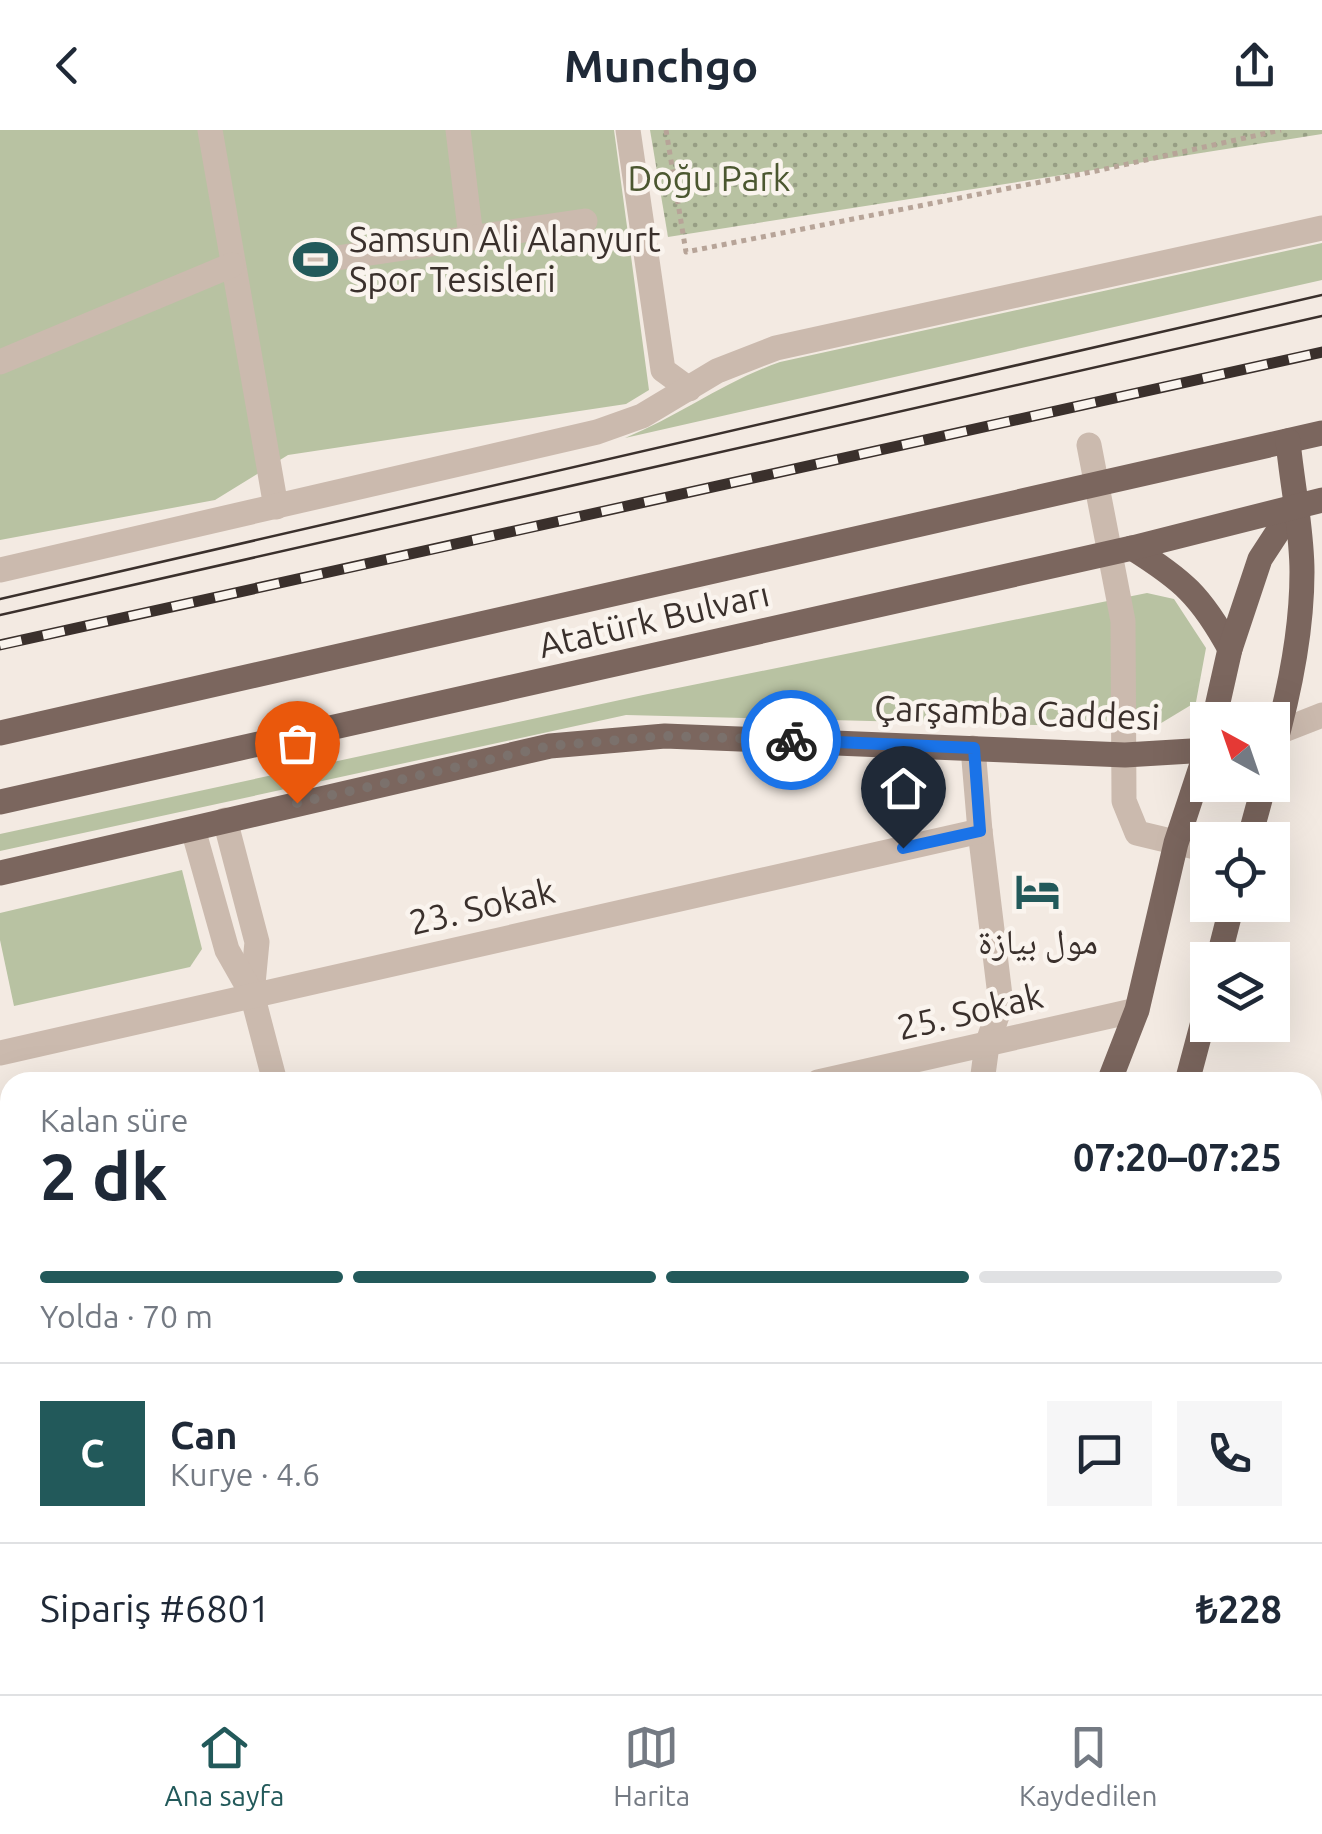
<!DOCTYPE html>
<html lang="tr">
<head>
<meta charset="utf-8">
<style>
  :root { --surface:#fff; --page:#f6f6f7; --text:#1f2937; --muted:#747a83; --line:#e0e1e3; --accent:#22595a }
  body { margin:0; font-family:Ubuntu,"Noto Naskh Arabic",sans-serif; background:var(--page); color:var(--text); height:100vh; display:flex; flex-direction:column; font-size:38px; white-space:nowrap }
  * { box-sizing:border-box; margin:0 }
  p { font-size:32px; color:var(--muted) }
  .icon { flex:none; width:55px; height:55px; fill:none; stroke:currentColor; stroke-width:2; stroke-linecap:round; stroke-linejoin:round }
  .map { position:relative; flex:1; overflow:hidden }
  .sheet { position:absolute; left:0px; top:942px; width:1322px; height:622px; display:flex; flex-direction:column; background:var(--surface); border-radius:30px 30px 0 0; box-shadow:0 10px 40px #0002 }
  .sheet>* { flex:none }
  .needle { width:65px; rotate:320deg }
  .controls { position:absolute; left:1190px; top:572px; display:grid; gap:20px }
  .controls a { display:grid; place-items:center; width:100px; height:100px; border-radius:0px; background:var(--surface); box-shadow:0 10px 40px #0002; font-size:50px }
  .pin { position:absolute; display:grid; place-items:center; width:85px; height:85px; color:#fff; margin:-102px -42px; border-radius:50% 50% 50% 0; rotate:-45deg; box-shadow:0 0 10px #0007 }
  .pin .icon { rotate:45deg }
  .courier { position:absolute; display:grid; place-items:center; width:100px; height:100px; margin:-50px; border:8px solid #1a73e8; border-radius:50%; background:#fff; color:#222; box-shadow:0 2px 12px #0007 }
  .head em { font-style:normal; font-weight:600 }
  .head div { display:flex; flex-direction:column-reverse }
  .head { display:flex; align-items:center; justify-content:space-between; height:170px; padding:0 40px }
  h1 { font-size:65px; font-weight:600; line-height:75px }
  .bar { display:grid; grid-template-columns:repeat(4,1fr); gap:15px 10px; align-content:center; height:120px; padding:0 40px }
  .bar i { height:12px; border-radius:8px; background:var(--line) }
  .bar .selected { background:var(--accent) }
  .bar p { grid-column:span 4 }
  .line { display:flex; align-items:center; gap:25px; padding:0 40px; border-top:2px solid var(--line) }
  .line div { flex:1 }
  .round { display:grid; place-items:center; flex:none; width:105px; height:105px; border-radius:0px; background:var(--page) }
  header { display:flex; justify-content:space-between; align-items:center; height:130px; padding:0 40px; background:var(--surface); font-size:45px; font-weight:600 }
  .tabs { display:flex; justify-content:space-around; align-items:center; height:140px; border-top:2px solid var(--line); background:var(--surface); font-size:28px; color:var(--muted) }
  .tabs a { display:grid; justify-items:center; gap:5px }
  .tabs .selected { color:var(--accent) }
  .map>svg:first-child { display:block }
  .green { fill:#b8c2a2 }
  .park { fill:url(#park-dots) }
  .building { fill:url(#building-back-hatch) }
  .lines { fill:none; stroke-linecap:round; stroke-linejoin:round }
  .path { stroke:#b7a498; stroke-width:5; stroke-dasharray:5 5; stroke-linecap:butt }
  .minor { stroke:#cbbaae; stroke-width:25 }
  .major { stroke:#7b665e; stroke-width:25 }
  .tram { stroke:#3a302c; stroke-width:2.5 }
  .rail-casing { stroke:#3a302c; stroke-width:11 }
  .rail { stroke:#faf4ee; stroke-width:8; stroke-dasharray:22; stroke-linecap:butt }
  .done { stroke:#7b716c; stroke-width:10; stroke-dasharray:0 18 }
  .route { stroke:#1a73e8; stroke-width:12 }
  .labels { text-anchor:middle; stroke-width:9; stroke-linejoin:round; paint-order:stroke }
  .park-label { font-size:35px; fill:#4b5730; stroke:#faf4ee }
  .poi-label { font-size:35px; fill:#3a302c; stroke:#faf4ee; text-anchor:start }
  .street-label { font-size:35px; fill:#3a302c; stroke:#faf4ee }
</style>
</head>
<body>
<header><svg class="icon" aria-label="back" viewBox="0 0 24 24"><path d="M15 5l-7 7 7 7"/></svg>Munchgo<svg class="icon" aria-label="share" viewBox="0 0 24 24"><path d="M12 15V3M7 8l5-5 5 5M5 13v7h14v-7"/></svg></header>
<div class="map">
<svg width="1322" height="1564" viewBox="0 0 1322 1564">
  <defs>
    <pattern id="park-dots" width="8" height="8" patternUnits="userSpaceOnUse" patternTransform="scale(2.5)"><rect width="8" height="8" fill="#b8c2a2"/><path d="M2 2h.1M6 6h.1" fill="none" stroke="#979e84" stroke-width="1.8" stroke-linecap="round"/></pattern>
    <pattern id="building-back-hatch" width="6" height="6" patternUnits="userSpaceOnUse" patternTransform="scale(2.5)"><rect width="6" height="6" fill="#c16852"/><path d="M-1 5l2 2M0 0l6 6M5-1l2 2" fill="none" stroke="#9e5644"/></pattern>
  </defs>
  <rect width="100%" height="100%" fill="#f3eae2"/>
  <g class="green">
    <path d="M 0,0 L 614,0 L 649,260 L 626,274 L 288,325 L 215,370 L 0,410 Z"/>
    <path d="M 1322,113 L 1322,150 L 625,308 C 679,286 725,251 780,232 Z"/>
    <path d="M 1147,463 L 1174,469 L 1206,518 L 1196,572 L 1153,598 L 626,585 L 0,721 L 0,704 L 643,565 Z"/>
    <path d="M 182,740 L 202,819 L 190,837 L 14,876 L 0,810 L 0,783 Z"/>
  </g>
  <path class="park" d="M 650,0 L 1322,0 L 1322,4 L 668,107 Z"/>
  <g class="building">
    <path d="M 1312,1449 L 1322,1451 L 1322,1502 L 1312,1499 Z"/>
    <path d="M 1312,1512 L 1322,1514 L 1322,1564 L 1213,1562 L 1215,1555 L 1312,1555 Z"/>
    <path d="M 299,1555 L 394,1555 L 395,1564 L 301,1564 Z"/>
    <path d="M 818,1555 L 874,1555 L 876,1564 L 821,1564 Z"/>
  </g>
  <g class="lines">
    <path class="path" d="M 666,0 L 686,122 L 1096,41 L 1281,0"/>
    <g class="minor">
      <path d="M 210,0 L 276,377"/>
      <path d="M 458,0 L 471,107"/>
      <path d="M 628,0 L 663,240 L 689,259"/>
      <path d="M 303,133 L 585,91"/>
      <path d="M 0,232 L 232,135"/>
      <path d="M 1089,315 L 1123,491 L 1124,671 L 1137,703 L 1208,720"/>
      <path d="M 0,440 L 597,302 L 642,286 L 717,241 L 776,218 L 1322,98"/>
      <path d="M 1279,602 L 1322,585"/>
      <path d="M 973,618 L 980,701 L 1001,874 L 987,915 L 982,952"/>
      <path d="M 225,690 L 257,812 L 252,864 L 275,952"/>
      <path d="M 193,699 L 227,820 L 252,864"/>
      <path d="M 0,923 L 980,701"/>
      <path d="M 818,952 L 1137,880"/>
      <path d="M 0,1026 L 10,1069"/>
      <path d="M 0,1123 L 10,1121"/>
      <path d="M 0,1264 L 10,1262"/>
      <path d="M 1312,1318 L 1322,1273"/>
      <path d="M 127,1555 L 129,1564"/>
      <path d="M 417,1555 L 420,1564"/>
      <path d="M 55,1564 L 91,1555"/>
      <path d="M 1202,1564 L 1205,1555"/>
    </g>
    <g class="major">
      <path d="M 1132,418 C 1183,450 1201,466 1230,519"/>
      <path d="M 1214,590 L 1230,519 L 1260,429 L 1294,377"/>
      <path d="M 0,603 L 1322,303"/>
      <path d="M 1272,624 C 1289,565 1302,503 1302,442 C 1302,399 1292,354 1288,311"/>
      <path d="M 0,672 L 1132,418 L 1322,370"/>
      <path d="M 1249,710 L 1264,655"/>
      <path d="M 0,743 L 550,616 L 665,606 L 1125,625 L 1208,620"/>
      <path d="M 1218,830 L 1232,775"/>
      <path d="M 1109,952 L 1137,880 L 1176,713 L 1208,616"/>
      <path d="M 1187,952 L 1208,873"/>
      <path d="M 1312,1396 L 1322,1397"/>
      <path d="M 943,1564 L 945,1555"/>
      <path d="M 1025,1564 L 1028,1555"/>
    </g>
    <g class="tram">
      <path d="M 0,469 L 1322,165"/>
      <path d="M 0,485 L 1322,186"/>
    </g>
    <defs>
      <path id="rail" d="M 0,515 L 1322,222"/>
    </defs>
    <use href="#rail" class="rail-casing"/>
    <use href="#rail" class="rail"/>
  </g>
  <g class="lines">
    <path class="done" d="M 297,673 L 550,616 L 665,606 L 791,610"/>
    <path class="route" d="M 791,610 L 974,618 L 980,701 L 903,718"/>
  </g>
  <defs>
    <symbol id="stadium-bare" viewBox="-9 -9 18 18"><path d="M0-5a6.5 5 0 1 0 0 10a6.5 5 0 1 0 0-10ZM-3.5-1.8h7v3.6h-7Z" fill="#22595a" stroke="#faf4ee" stroke-width="2.5" paint-order="stroke"/></symbol>
    <symbol id="hotel-bare" viewBox="-9 -9 18 18"><path d="M-6-4.5h1.5V1H6V5H4.5V3h-9V5H-6ZM-4 0a1.8 1.8 0 1 1 3.6 0ZM.5 0V-2.5h3Q6-2.5 6 0Z" fill="#22595a" stroke="#faf4ee" stroke-width="2.5" paint-order="stroke"/></symbol>
  </defs>
  <g fill-rule="evenodd">
    <use href="#stadium-bare" x="284" y="98" width="63" height="63"/>
    <use href="#hotel-bare" x="1006" y="730" width="63" height="63"/>
  </g>
  <g class="labels">
    <g class="park-label">
      <text x="709" y="61">Doğu Park</text>
    </g>
    <g class="poi-label">
      <text x="349" y="122">Samsun Ali Alanyurt<tspan x="349" dy="40">Spor Tesisleri</tspan></text>
      <text x="1038" y="824" text-anchor="middle">مول بيازة</text>
    </g>
    <g class="street-label">
      <text transform="translate(654 490) rotate(-13)" y="12">Atatürk Bulvarı</text>
      <text transform="translate(1017 583) rotate(2)" y="12">Çarşamba Caddesi</text>
      <text transform="translate(482 777) rotate(-13)" y="12">23. Sokak</text>
      <text transform="translate(970 882) rotate(-13)" y="12">25. Sokak</text>
    </g>
  </g>
</svg>
<div class="controls">
<a><svg class="needle" viewBox="-14 -14 28 28"><path d="M0-13l5 13h-10z" fill="#e53935"/><path d="M0 13l5-13h-10z" fill="#747a83"/></svg></a>
<a><svg class="icon" aria-label="locate" viewBox="0 0 24 24"><circle cx="12" cy="12" r="6"/><path d="M12 2v4M12 18v4M2 12h4M18 12h4"/></svg></a>
<a><svg class="icon" aria-label="layers" viewBox="0 0 24 24"><path d="M12 4l9 5-9 5-9-5zM3 14l9 5 9-5"/></svg></a>
</div>
<div class="pin" style="left:297px;top:673px;background:#ea580c"><svg class="icon" aria-label="bag" viewBox="0 0 24 24"><path d="M5 8h14l-1 12H6zM9 8a3 3 0 0 1 6 0"/></svg></div>
<div class="pin" style="left:903px;top:718px;background:#1f2937"><svg class="icon" aria-label="home" viewBox="0 0 24 24"><path d="M3 11l9-7 9 7M6 9v11h12V9"/></svg></div>
<div class="courier" style="left:791px;top:610px"><svg class="icon" aria-label="bike" viewBox="0 0 24 24"><circle cx="6" cy="16" r="4"/><circle cx="18" cy="16" r="4"/><path d="M6 16l4-8h5l3 8M10 8l3 8H6M13 5h3"/></svg></div>
<section class="sheet">
<div class="head"><div><h1>2 dk</h1><p>Kalan süre</p></div><em>07:20–07:25</em></div>
<div class="bar"><i class="selected"></i><i class="selected"></i><i class="selected"></i><i></i><p>Yolda · 70 m</p></div>
<div class="line" style="height:180px"><b class="round" style="background:var(--accent);color:#fff">C</b><div><b>Can</b><p>Kurye · 4.6</p></div><a class="round"><svg class="icon" aria-label="chat" viewBox="0 0 24 24"><path d="M4 5h16v11H9l-5 4z"/></svg></a><a class="round"><svg class="icon" aria-label="phone" viewBox="0 0 24 24"><path d="M5 4h4l2 5-3 2q2 4 5 5l2-3 5 2v4C11 20 4 13 5 4z"/></svg></a></div>
<div class="line" style="height:130px"><div>Sipariş #6801</div><b>₺228</b></div>
</section>
</div>
<nav class="tabs">
<a class="selected"><svg class="icon" aria-label="home" viewBox="0 0 24 24"><path d="M3 11l9-7 9 7M6 9v11h12V9"/></svg>Ana sayfa</a>
<a><svg class="icon" aria-label="map" viewBox="0 0 24 24"><path d="M3 6l6-2 6 2 6-2v14l-6 2-6-2-6 2zM9 4v14M15 6v14"/></svg>Harita</a>
<a><svg class="icon" aria-label="saved" viewBox="0 0 24 24"><path d="M7 4h10v16l-5-4-5 4z"/></svg>Kaydedilen</a>
</nav>
</body>
</html>
